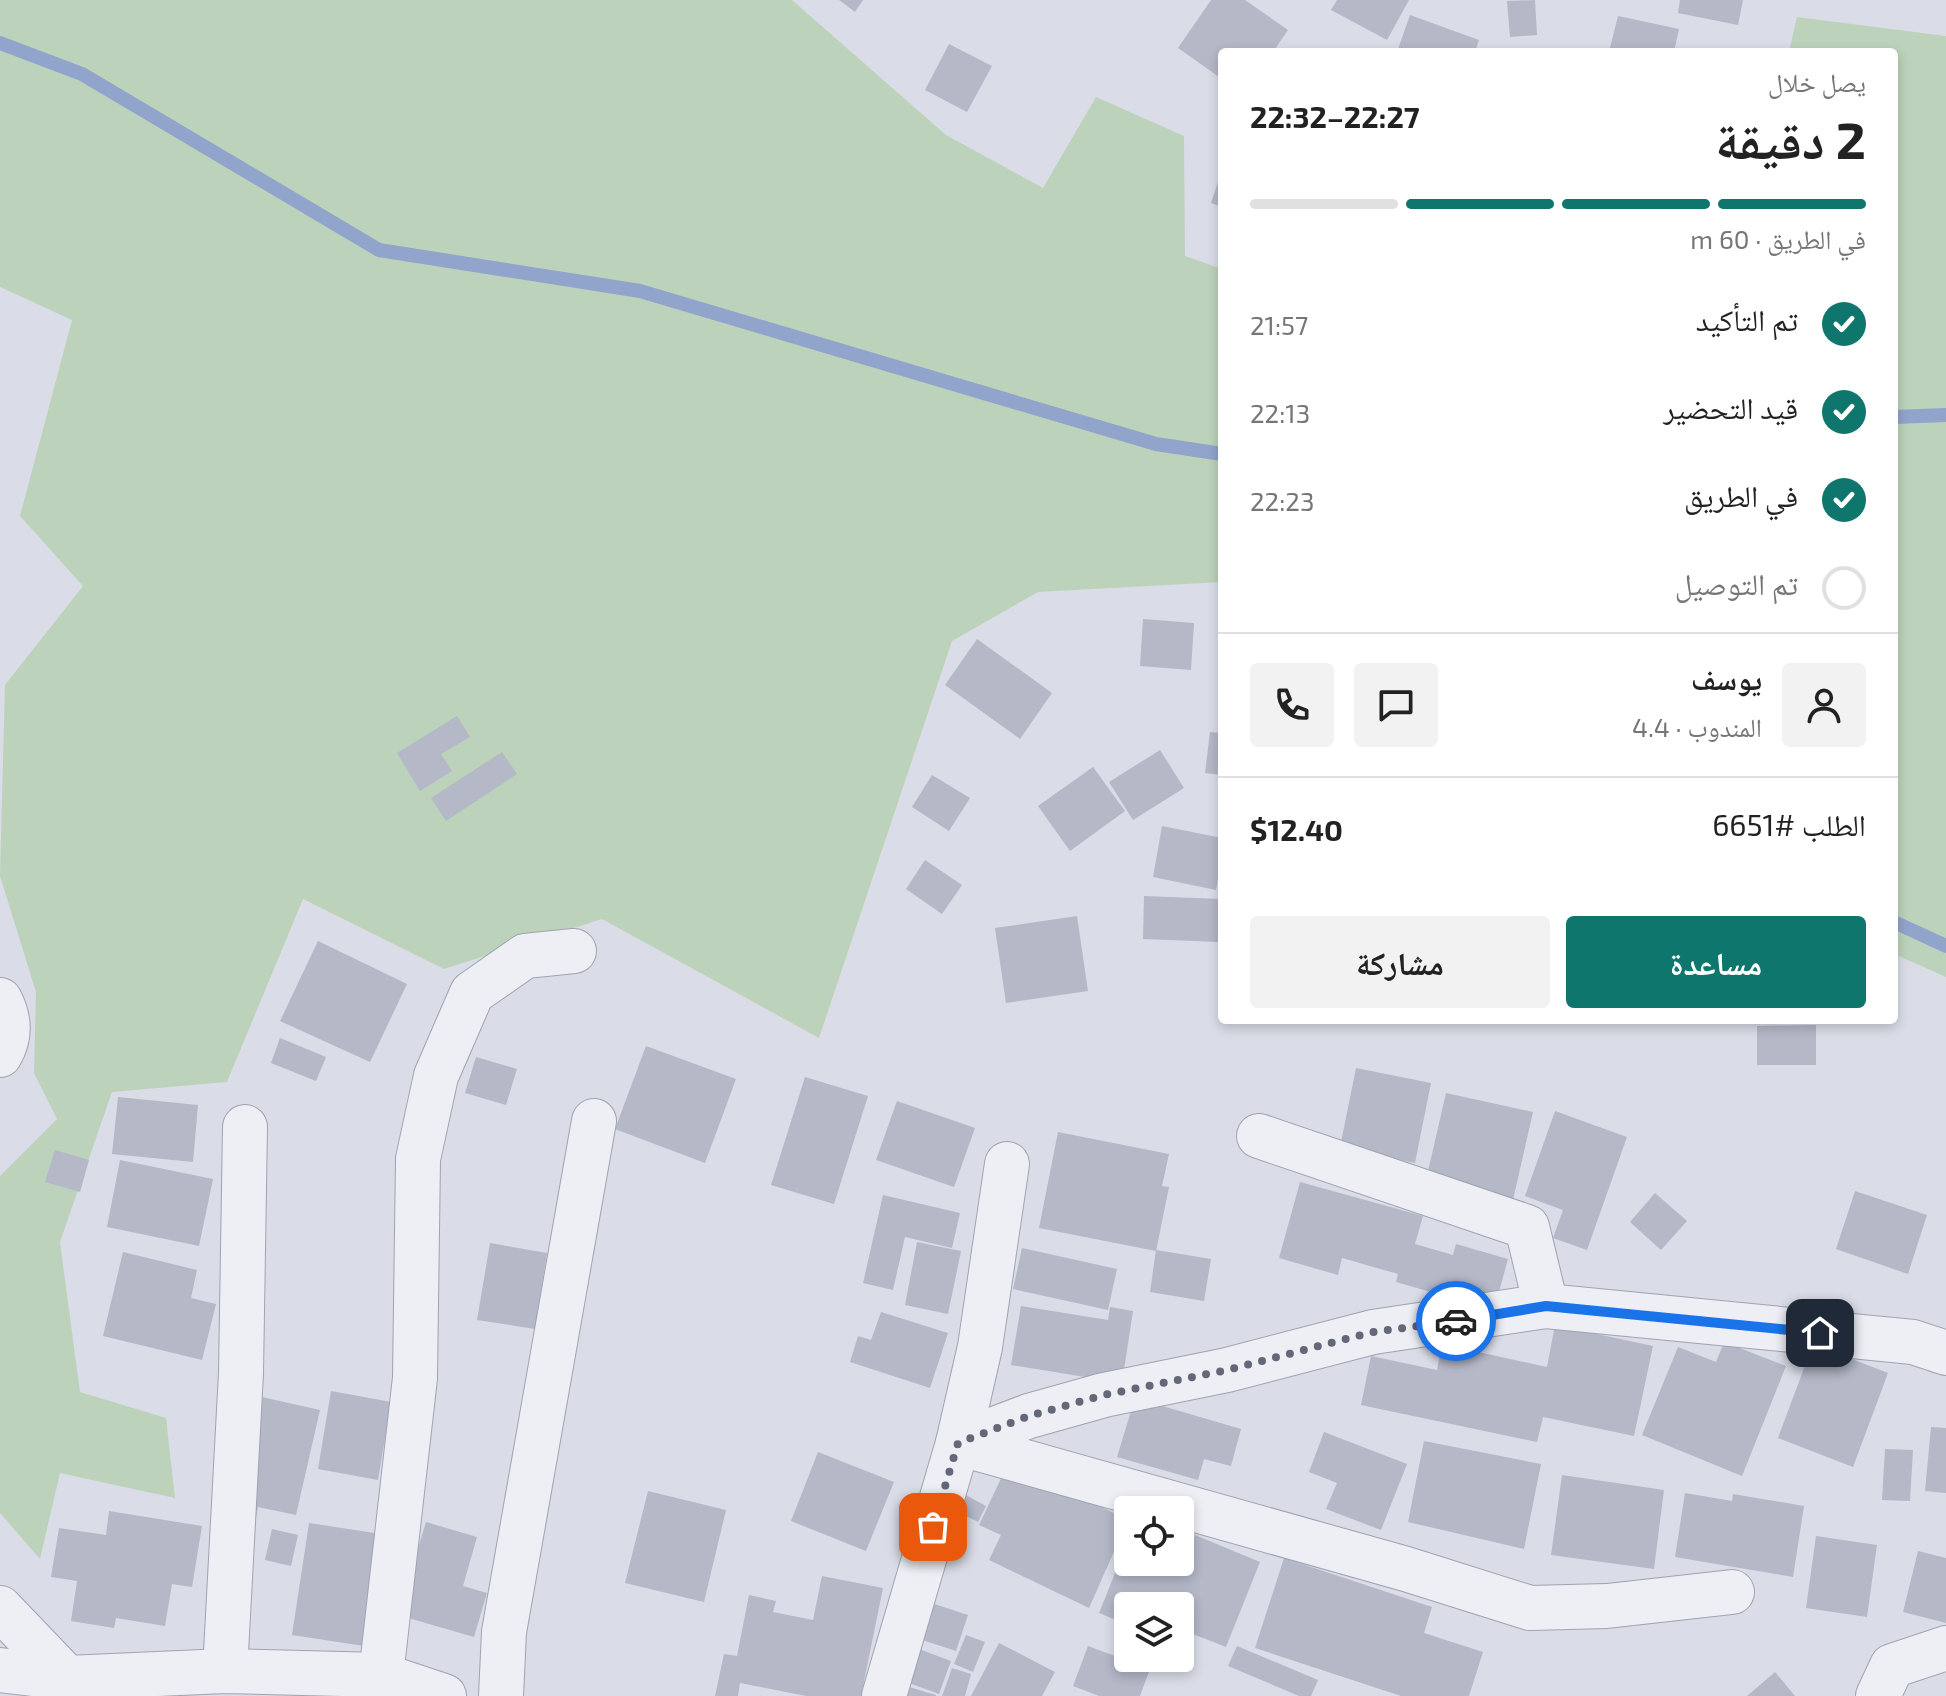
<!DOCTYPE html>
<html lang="ar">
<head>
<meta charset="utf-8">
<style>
  :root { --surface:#fff; --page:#f2f2f2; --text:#222; --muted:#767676; --line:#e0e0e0; --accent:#0f766e }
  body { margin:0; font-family:"Exo 2","Noto Naskh Arabic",sans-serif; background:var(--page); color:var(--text); direction:rtl; height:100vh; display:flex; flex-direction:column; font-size:30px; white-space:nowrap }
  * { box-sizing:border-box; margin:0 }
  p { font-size:26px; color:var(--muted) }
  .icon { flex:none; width:44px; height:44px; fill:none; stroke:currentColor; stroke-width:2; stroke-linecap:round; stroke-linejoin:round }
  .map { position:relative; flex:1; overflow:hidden; direction:ltr }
  .details { position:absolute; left:1218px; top:48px; width:680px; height:976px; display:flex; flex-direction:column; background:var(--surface); border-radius:8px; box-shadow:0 4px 12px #0003; direction:rtl }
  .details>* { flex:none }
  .tools { position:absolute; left:1114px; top:1496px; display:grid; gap:16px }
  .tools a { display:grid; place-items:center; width:80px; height:80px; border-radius:8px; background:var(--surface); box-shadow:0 4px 12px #0003; font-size:40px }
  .pin { position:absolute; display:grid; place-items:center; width:68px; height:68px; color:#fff; margin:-34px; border-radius:16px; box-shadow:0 4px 12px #0006 }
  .courier { position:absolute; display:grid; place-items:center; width:80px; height:80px; margin:-40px; border:6px solid #1a73e8; border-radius:50%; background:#fff; color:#222; box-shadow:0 2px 10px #0007 }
  .head em { font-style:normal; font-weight:700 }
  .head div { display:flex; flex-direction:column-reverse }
  .head { display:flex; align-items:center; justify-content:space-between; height:136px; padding:0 32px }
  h1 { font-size:52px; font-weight:700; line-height:60px }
  .bar { display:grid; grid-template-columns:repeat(4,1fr); gap:12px 8px; align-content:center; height:96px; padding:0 32px }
  .bar i { height:10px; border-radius:6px; background:var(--line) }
  .bar .active { background:var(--accent) }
  .bar p { grid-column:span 4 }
  .line { display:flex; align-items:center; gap:20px; padding:0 32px; border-top:2px solid var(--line) }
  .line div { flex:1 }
  .round { display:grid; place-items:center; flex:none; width:84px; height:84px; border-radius:8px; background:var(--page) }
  ol { padding:0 32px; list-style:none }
  li { display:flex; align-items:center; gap:24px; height:88px }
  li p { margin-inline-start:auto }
  li .icon { padding:8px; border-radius:50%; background:var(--accent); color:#fff; stroke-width:4 }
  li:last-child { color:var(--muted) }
  li i { width:44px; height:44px; border:4px solid var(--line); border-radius:50% }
  .primary-button { display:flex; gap:16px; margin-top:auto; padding:16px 32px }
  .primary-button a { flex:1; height:92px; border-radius:8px; background:var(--accent); color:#fff; font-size:32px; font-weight:700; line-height:92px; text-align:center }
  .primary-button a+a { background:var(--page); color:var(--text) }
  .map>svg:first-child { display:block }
  .green { fill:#bdd2ba }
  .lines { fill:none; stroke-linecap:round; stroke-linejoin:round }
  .stream { stroke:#91a4cc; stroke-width:14 }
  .building { fill:#b4b8c7 }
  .street-casing { stroke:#9fa3b1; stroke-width:46 }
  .street { stroke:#edeff5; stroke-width:44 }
  .done { stroke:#636879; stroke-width:8; stroke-dasharray:0 14.4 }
  .route { stroke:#1a73e8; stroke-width:10 }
</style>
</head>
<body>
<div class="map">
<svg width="1946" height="1696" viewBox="0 0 1946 1696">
  <rect width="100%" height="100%" fill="#dadde7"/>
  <g class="green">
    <path d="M 0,0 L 792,0 L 946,135 L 1043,188 L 1096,97 L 1184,136 L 1185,256 L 1222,269 L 1222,582 L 1038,592 L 952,641 L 819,1038 L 602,919 L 444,969 L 303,899 L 227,1082 L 112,1092 L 60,1242 L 80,1392 L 166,1418 L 175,1498 L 60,1473 L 40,1559 L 0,1513 L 0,1176 L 57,1119 L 34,1073 L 36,992 L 0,876 L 5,685 L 83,586 L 20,516 L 72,320 L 0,287 Z"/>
    <path d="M 1797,17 L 1946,36 L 1946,977 L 1894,954 L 1894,52 L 1789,52 Z"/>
  </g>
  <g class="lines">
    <g class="stream">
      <path d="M 0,43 L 82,74 L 379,250 L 640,291 L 1156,444 L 1222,454"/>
      <path d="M 1894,417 L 1946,415"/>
      <path d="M 1894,922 L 1946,946"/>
    </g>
  </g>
  <g class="building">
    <path d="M 839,0 L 863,0 L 855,12 Z"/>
    <path d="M 1211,0 L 1245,0 L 1288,30 L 1273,52 L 1222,52 L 1222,79 L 1178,48 Z"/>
    <path d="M 1337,0 L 1409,0 L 1387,40 L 1331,10 Z"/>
    <path d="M 1535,0 L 1537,35 L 1510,37 L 1507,1 Z"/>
    <path d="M 1680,0 L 1743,0 L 1738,25 L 1678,13 Z"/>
    <path d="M 1410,15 L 1479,40 L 1475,52 L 1397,52 Z"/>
    <path d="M 1618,16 L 1679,29 L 1674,52 L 1609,52 Z"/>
    <path d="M 949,44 L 992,66 L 967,112 L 925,90 Z"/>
    <path d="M 1222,170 L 1222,207 L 1211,203 Z"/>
    <path d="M 1143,619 L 1194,623 L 1191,670 L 1140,666 Z"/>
    <path d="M 977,639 L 1052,693 L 1020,739 L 945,685 Z"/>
    <path d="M 457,716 L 470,737 L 441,754 L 452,771 L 420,791 L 397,753 Z"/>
    <path d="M 1210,732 L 1222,733 L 1222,775 L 1205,773 Z"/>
    <path d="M 1160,750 L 1184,788 L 1133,820 L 1109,782 Z"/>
    <path d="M 502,752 L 517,774 L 446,821 L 431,798 Z"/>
    <path d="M 1093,767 L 1125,811 L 1070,851 L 1038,806 Z"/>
    <path d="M 932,775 L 970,798 L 949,831 L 912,807 Z"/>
    <path d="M 1162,826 L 1222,838 L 1222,857 L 1216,890 L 1153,877 Z"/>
    <path d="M 925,860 L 962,885 L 942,914 L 906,889 Z"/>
    <path d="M 1144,896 L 1221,899 L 1219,942 L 1143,939 Z"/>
    <path d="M 1077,916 L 1088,991 L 1006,1003 L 995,928 Z"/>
    <path d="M 318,941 L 407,984 L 370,1062 L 280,1021 Z"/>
    <path d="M 1816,1025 L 1816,1065 L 1757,1065 L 1757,1026 Z"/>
    <path d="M 280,1038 L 326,1057 L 316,1081 L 271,1063 Z"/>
    <path d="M 646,1046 L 736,1079 L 705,1163 L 615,1129 Z"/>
    <path d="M 476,1057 L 517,1069 L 506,1105 L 465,1093 Z"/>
    <path d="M 1356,1068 L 1431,1083 L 1415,1163 L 1340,1147 Z"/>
    <path d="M 805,1077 L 868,1096 L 834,1204 L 771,1185 Z"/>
    <path d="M 1446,1093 L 1533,1112 L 1513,1200 L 1426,1180 Z"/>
    <path d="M 118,1097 L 198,1105 L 193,1162 L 112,1154 Z"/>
    <path d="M 897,1101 L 975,1128 L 954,1187 L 876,1160 Z"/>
    <path d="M 1555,1111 L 1627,1137 L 1587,1250 L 1553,1238 L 1563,1210 L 1525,1196 Z"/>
    <path d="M 1058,1132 L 1169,1154 L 1162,1186 L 1169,1187 L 1156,1251 L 1039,1228 Z"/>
    <path d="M 55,1150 L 89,1160 L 80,1192 L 45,1182 Z"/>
    <path d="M 120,1160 L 213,1179 L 199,1246 L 107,1227 Z"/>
    <path d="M 1300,1182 L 1423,1216 L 1415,1244 L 1453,1255 L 1456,1244 L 1508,1259 L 1494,1310 L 1396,1282 L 1398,1274 L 1342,1258 L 1338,1275 L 1279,1258 Z"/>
    <path d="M 1855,1191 L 1927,1215 L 1908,1274 L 1836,1249 Z"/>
    <path d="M 1655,1193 L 1687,1221 L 1661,1250 L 1630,1222 Z"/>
    <path d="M 883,1195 L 960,1213 L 952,1248 L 905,1237 L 893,1290 L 863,1283 Z"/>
    <path d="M 917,1242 L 961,1251 L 948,1314 L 905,1305 Z"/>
    <path d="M 490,1243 L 547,1253 L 535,1329 L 477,1320 Z"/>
    <path d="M 1022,1248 L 1117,1269 L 1108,1310 L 1013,1289 Z"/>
    <path d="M 1156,1250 L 1211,1259 L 1204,1301 L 1150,1292 Z"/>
    <path d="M 123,1252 L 197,1270 L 191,1298 L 216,1304 L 202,1360 L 103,1336 Z"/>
    <path d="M 1021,1306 L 1108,1320 L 1110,1307 L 1133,1311 L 1122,1383 L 1011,1365 Z"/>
    <path d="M 881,1312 L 948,1333 L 930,1388 L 850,1362 L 858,1336 L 871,1340 Z"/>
    <path d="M 1555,1325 L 1653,1346 L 1634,1436 L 1543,1417 L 1537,1442 L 1361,1405 L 1371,1356 L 1437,1370 L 1442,1344 L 1547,1367 Z"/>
    <path d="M 1724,1342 L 1786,1366 L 1742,1476 L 1642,1435 L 1678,1347 L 1716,1362 Z"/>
    <path d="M 1813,1344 L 1888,1373 L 1853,1467 L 1778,1438 Z"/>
    <path d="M 331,1391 L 391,1402 L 378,1480 L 318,1469 Z"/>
    <path d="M 253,1395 L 320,1410 L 296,1515 L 258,1507 L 253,1533 Z"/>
    <path d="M 1135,1398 L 1241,1429 L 1231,1466 L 1204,1459 L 1198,1480 L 1117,1457 Z"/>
    <path d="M 1931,1427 L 1946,1428 L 1946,1493 L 1925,1491 Z"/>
    <path d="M 1324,1432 L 1407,1464 L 1381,1530 L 1326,1509 L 1337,1483 L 1309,1472 Z"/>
    <path d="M 1424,1441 L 1541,1464 L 1524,1549 L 1408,1522 Z"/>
    <path d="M 1885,1449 L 1913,1450 L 1910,1501 L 1882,1500 Z"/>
    <path d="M 818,1452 L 894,1482 L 866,1551 L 791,1521 Z"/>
    <path d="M 1005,1470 L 1048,1481 L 1128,1520 L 1089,1608 L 989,1560 L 1001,1535 L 979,1525 Z"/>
    <path d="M 1562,1475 L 1664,1490 L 1654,1569 L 1551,1555 Z"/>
    <path d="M 648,1491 L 726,1510 L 704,1602 L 625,1583 Z"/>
    <path d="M 962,1493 L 986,1506 L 978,1522 L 954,1510 Z"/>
    <path d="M 1685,1493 L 1732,1501 L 1733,1494 L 1804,1506 L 1793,1577 L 1675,1557 Z"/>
    <path d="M 109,1511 L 202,1526 L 192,1587 L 172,1584 L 165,1626 L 116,1618 L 114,1628 L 71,1621 L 77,1581 L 51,1577 L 59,1528 L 106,1535 Z"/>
    <path d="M 426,1522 L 477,1537 L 463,1586 L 487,1593 L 474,1637 L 398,1615 Z"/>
    <path d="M 309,1523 L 381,1534 L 364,1646 L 292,1635 Z"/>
    <path d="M 272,1529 L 298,1535 L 291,1566 L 265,1560 Z"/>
    <path d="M 1195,1535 L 1260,1562 L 1226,1647 L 1180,1629 L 1180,1606 L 1128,1606 L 1128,1625 L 1099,1613 L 1128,1541 L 1128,1562 L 1176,1562 L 1183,1565 Z"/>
    <path d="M 1816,1536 L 1877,1545 L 1867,1617 L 1806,1608 Z"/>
    <path d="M 1918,1551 L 1946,1558 L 1946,1623 L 1903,1612 Z"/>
    <path d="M 1284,1558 L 1432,1607 L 1424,1633 L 1483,1652 L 1469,1696 L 1401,1696 L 1255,1648 Z"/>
    <path d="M 822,1576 L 883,1588 L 861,1696 L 806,1696 L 740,1683 L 738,1696 L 715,1696 L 724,1654 L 737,1656 L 749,1595 L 776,1601 L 773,1612 L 813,1620 Z"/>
    <path d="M 919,1599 L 968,1615 L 956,1651 L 907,1635 Z"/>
    <path d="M 966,1635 L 985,1642 L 973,1672 L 954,1664 Z"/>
    <path d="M 999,1643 L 1055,1672 L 1042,1696 L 971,1696 Z"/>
    <path d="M 911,1646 L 951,1661 L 939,1694 L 898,1679 Z"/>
    <path d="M 1088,1646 L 1150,1669 L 1140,1696 L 1099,1696 L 1073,1686 Z"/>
    <path d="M 1237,1646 L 1318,1680 L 1311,1696 L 1299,1696 L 1228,1666 Z"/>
    <path d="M 952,1668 L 971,1674 L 965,1696 L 942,1696 Z"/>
    <path d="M 1775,1672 L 1795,1696 L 1747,1696 Z"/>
    <path d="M 896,1683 L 936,1695 L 936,1696 L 892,1696 Z"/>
  </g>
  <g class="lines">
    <defs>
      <g id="street">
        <path d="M 0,1000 C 10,1019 11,1036 0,1055"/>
        <path d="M 1259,1136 L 1527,1227 L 1546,1306"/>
        <path d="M 1732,1592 L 1607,1606 L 1530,1608 L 1406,1569 L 958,1443 L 1029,1416 L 1104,1395 L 1227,1370 L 1373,1332 L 1546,1306 L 1913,1342 L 1946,1353"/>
        <path d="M 0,1608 L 67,1678"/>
        <path d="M 0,1670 L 67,1678 L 225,1671 L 381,1675 L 444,1696"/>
        <path d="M 225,1671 L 241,1373 L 245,1127"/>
        <path d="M 381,1675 L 415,1378 L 418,1159 L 436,1076 L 472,993 L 525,956 L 574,951"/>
        <path d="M 501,1696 L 504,1632 L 594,1121"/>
        <path d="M 884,1696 L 958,1443 L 980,1347 L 1007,1164"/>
        <path d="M 1878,1696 L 1892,1666 L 1946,1648"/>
      </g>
    </defs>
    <use href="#street" class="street-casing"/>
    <use href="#street" class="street"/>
  </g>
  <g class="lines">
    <path class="done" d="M 933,1527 L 958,1443 L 1029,1416 L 1104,1395 L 1227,1370 L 1373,1332 L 1456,1321"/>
    <path class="route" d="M 1456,1321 L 1546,1306 L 1820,1333"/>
  </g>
</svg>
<div class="tools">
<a><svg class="icon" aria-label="locate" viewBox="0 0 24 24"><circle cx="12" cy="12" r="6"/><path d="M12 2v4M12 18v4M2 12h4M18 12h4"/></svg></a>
<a><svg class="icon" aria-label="layers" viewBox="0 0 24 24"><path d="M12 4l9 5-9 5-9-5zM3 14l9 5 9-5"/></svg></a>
</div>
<div class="pin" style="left:933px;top:1527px;background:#ea580c"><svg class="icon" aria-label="bag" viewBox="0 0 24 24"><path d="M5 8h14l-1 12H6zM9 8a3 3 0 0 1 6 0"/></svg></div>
<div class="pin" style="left:1820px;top:1333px;background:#1f2937"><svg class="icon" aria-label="home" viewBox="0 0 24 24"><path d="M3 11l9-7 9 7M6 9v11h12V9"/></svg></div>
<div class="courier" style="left:1456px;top:1321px"><svg class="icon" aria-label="car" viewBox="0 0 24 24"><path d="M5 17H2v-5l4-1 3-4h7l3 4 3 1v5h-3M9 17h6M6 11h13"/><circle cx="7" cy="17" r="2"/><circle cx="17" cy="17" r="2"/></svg></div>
<section class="details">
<div class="head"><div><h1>2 دقيقة</h1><p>يصل خلال</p></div><em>22:27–22:32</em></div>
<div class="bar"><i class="active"></i><i class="active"></i><i class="active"></i><i></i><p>في الطريق · 60 m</p></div>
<ol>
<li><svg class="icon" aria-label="check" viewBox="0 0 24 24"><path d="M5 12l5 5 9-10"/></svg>تم التأكيد<p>21:57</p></li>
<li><svg class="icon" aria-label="check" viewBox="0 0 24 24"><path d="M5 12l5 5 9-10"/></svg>قيد التحضير<p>22:13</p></li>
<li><svg class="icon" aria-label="check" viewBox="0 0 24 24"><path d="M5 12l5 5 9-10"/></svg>في الطريق<p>22:23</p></li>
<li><i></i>تم التوصيل</li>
</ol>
<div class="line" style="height:144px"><a class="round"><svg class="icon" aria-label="person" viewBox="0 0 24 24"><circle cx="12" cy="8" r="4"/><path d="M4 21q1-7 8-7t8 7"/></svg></a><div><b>يوسف</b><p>المندوب · 4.4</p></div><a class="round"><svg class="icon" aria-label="chat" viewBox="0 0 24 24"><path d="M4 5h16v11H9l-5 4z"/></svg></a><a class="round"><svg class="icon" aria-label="phone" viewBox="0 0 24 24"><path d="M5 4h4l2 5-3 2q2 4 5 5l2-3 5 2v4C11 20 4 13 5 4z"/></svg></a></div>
<div class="line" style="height:104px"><div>الطلب #6651</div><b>$12.40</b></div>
<div class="primary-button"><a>مساعدة</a><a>مشاركة</a></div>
</section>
</div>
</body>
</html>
